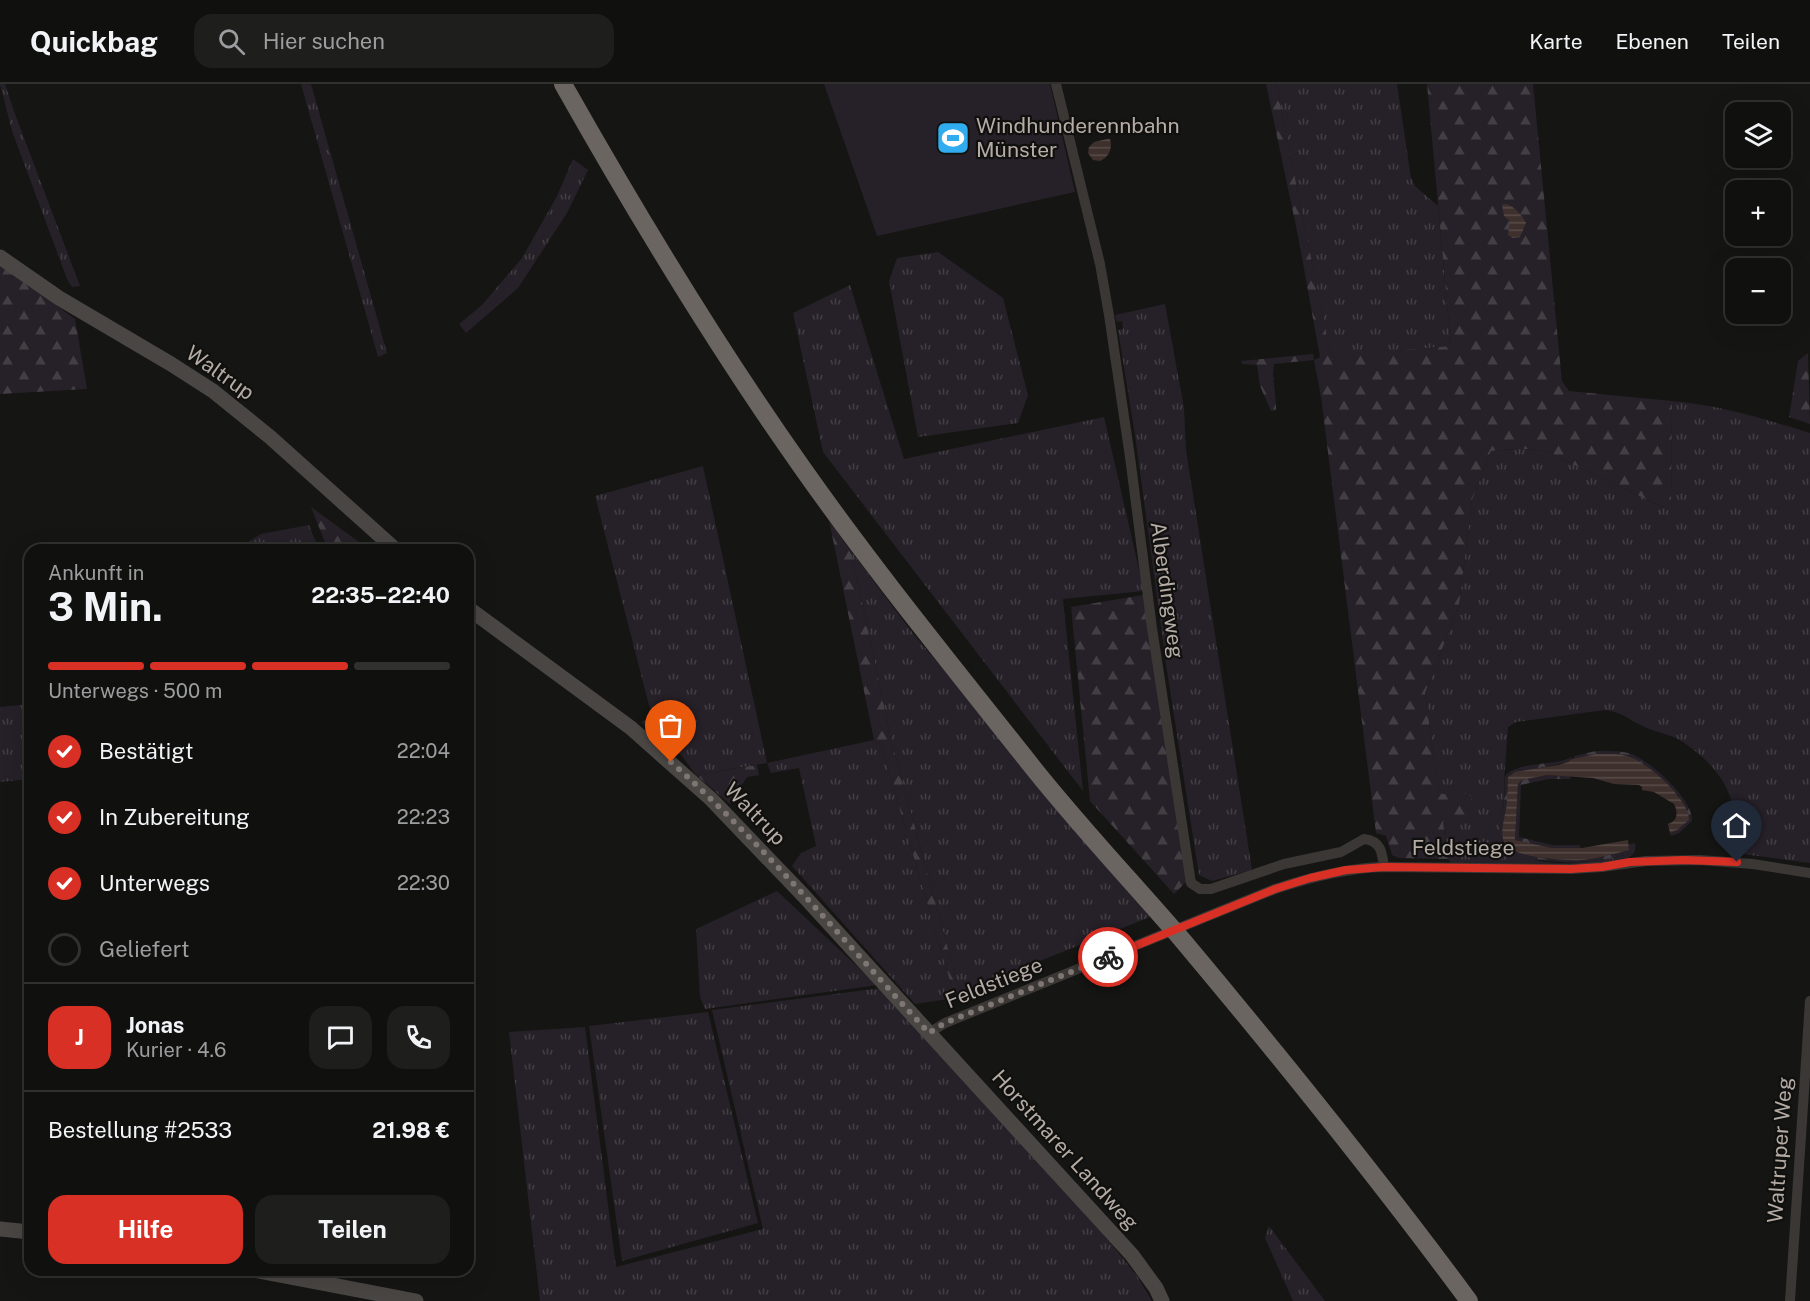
<!DOCTYPE html>
<html lang="de">
<head>
<meta charset="utf-8">
<style>
  :root { --surface:#10100e; --page:#1e1e1c; --text:#f1f3f6; --muted:#9c9d9e; --line:#30302e; --accent:#d93025 }
  body { margin:0; font-family:"Public Sans",sans-serif; background:var(--page); color:var(--text); height:100vh; display:flex; flex-direction:column; font-size:22px; white-space:nowrap }
  * { box-sizing:border-box; margin:0 }
  p { font-size:20px; color:var(--muted) }
  .icon { flex:none; width:33px; height:33px; fill:none; stroke:currentColor; stroke-width:2; stroke-linecap:round; stroke-linejoin:round }
  .map { position:relative; flex:1; overflow:hidden }
  .side { position:absolute; left:24px; top:460px; width:450px; height:732px; display:flex; flex-direction:column; background:var(--surface); border-radius:18px; box-shadow:0 6px 24px #0002,0 0 0 2px var(--line) }
  .side>* { flex:none }
  .controls { position:absolute; left:1725px; top:18px; display:grid; gap:12px }
  .controls a { display:grid; place-items:center; width:66px; height:66px; border-radius:12px; background:var(--surface); box-shadow:0 6px 24px #0002,0 0 0 2px var(--line); font-size:30px }
  .pin { position:absolute; display:grid; place-items:center; width:51px; height:51px; color:#fff; margin:-62px -26px; border-radius:50% 50% 50% 0; rotate:-45deg; box-shadow:0 0 6px #0007 }
  .pin .icon { rotate:45deg }
  .courier { position:absolute; display:grid; place-items:center; width:60px; height:60px; margin:-30px; border:4px solid #d93025; border-radius:50%; background:#fff; color:#222; box-shadow:0 2px 8px #0007 }
  .summary em { font-style:normal; font-weight:700 }
  .summary div { display:flex; flex-direction:column-reverse }
  .summary { display:flex; align-items:center; justify-content:space-between; height:102px; padding:0 24px }
  h1 { font-size:39px; font-weight:700; line-height:45px }
  .bar { display:grid; grid-template-columns:repeat(4,1fr); gap:9px 6px; align-content:center; height:72px; padding:0 24px }
  .bar i { height:8px; border-radius:4px; background:var(--line) }
  .bar .active { background:var(--accent) }
  .bar p { grid-column:span 4 }
  .line { display:flex; align-items:center; gap:15px; padding:0 24px; border-top:2px solid var(--line) }
  .line div { flex:1 }
  .round { display:grid; place-items:center; flex:none; width:63px; height:63px; border-radius:18px; background:var(--page) }
  ol { padding:0 24px; list-style:none }
  li { display:flex; align-items:center; gap:18px; height:66px }
  li p { margin-inline-start:auto }
  li .icon { padding:6px; border-radius:50%; background:var(--accent); color:#fff; stroke-width:4 }
  li:last-child { color:var(--muted) }
  li i { width:33px; height:33px; border:3px solid var(--line); border-radius:50% }
  .button { display:flex; gap:12px; margin-top:auto; padding:12px 24px }
  .button a { flex:1; height:69px; border-radius:18px; background:var(--accent); color:#fff; font-size:24px; font-weight:700; line-height:69px; text-align:center }
  .button a+a { background:var(--page); color:var(--text) }
  header { display:flex; align-items:center; gap:36px; box-sizing:border-box; height:84px; padding:0 30px; background:var(--surface); border-bottom:2px solid var(--line) }
  header strong { font-size:28px }
  nav { display:flex; gap:33px; margin-inline-start:auto; font-size:21px }
  .search { width:420px; height:54px; background:var(--page); display:flex; align-items:center; gap:15px; box-sizing:border-box; padding:0 21px; border-radius:18px; color:var(--muted); font-size:22px }
  .map>svg:first-child { display:block }
  .grass { fill:url(#grass-tufts) }
  .forest { fill:url(#forest-firs) }
  .pitch { fill:#262028 }
  .water { fill:url(#water-rules) }
  .lines { fill:none; stroke-linecap:round; stroke-linejoin:round }
  .street { stroke:#3a3735; stroke-width:10 }
  .secondary { stroke:#4a4643; stroke-width:15 }
  .highway { stroke:#6b6561; stroke-width:18 }
  .done { stroke:#7d7672; stroke-width:6; stroke-dasharray:0 10.8 }
  .route { stroke:#d93025; stroke-width:8 }
  .labels { text-anchor:middle; stroke-width:4.5; stroke-linejoin:round; paint-order:stroke }
  .poi-label { font-size:21px; fill:#b5aba5; stroke:#10100e; text-anchor:start }
  .street-label { font-size:21px; fill:#b5aba5; stroke:#10100e }
</style>
</head>
<body>
<header>
<strong>Quickbag</strong>
<div class="search"><svg class="icon" aria-label="search" viewBox="0 0 24 24"><circle cx="10" cy="10" r="6"/><path d="M15 15l6 6"/></svg>Hier suchen</div>
<nav><a>Karte</a><a>Ebenen</a><a>Teilen</a></nav>
</header>
<div class="map">
<svg width="1810" height="1217" viewBox="0 0 1810 1217">
  <defs>
    <pattern id="grass-tufts" width="24" height="20" patternUnits="userSpaceOnUse" patternTransform="scale(1.5)"><rect width="24" height="20" fill="#262028"/><path d="M3 7l-1-3M5 7V3M7 7l1-3M15 17l-1-3M17 17v-4M19 17l1-3" fill="none" stroke="#433e44"/></pattern>
    <pattern id="forest-firs" width="22" height="20" patternUnits="userSpaceOnUse" patternTransform="scale(1.5)"><rect width="22" height="20" fill="#262028"/><path d="M5 1l3.5 6h-7zM16 11l3.5 6h-7z" fill="#433e44"/></pattern>
    <pattern id="water-rules" width="6" height="5" patternUnits="userSpaceOnUse" patternTransform="scale(1.5)"><rect width="6" height="5" fill="#3e302d"/><path d="M0 2.5h6" fill="none" stroke="#584b48"/></pattern>
  </defs>
  <rect width="100%" height="100%" fill="#151513"/>
  <g class="grass">
    <path d="M 0,0 L 5,0 L 15,30 L 80,202 L 72,203 L 67,195 L 12,47 Z"/>
    <path d="M 301,0 L 311,0 L 387,269 L 378,273 Z"/>
    <path d="M 1276,0 L 1397,0 L 1411,94 L 1415,102 L 1438,122 L 1451,262 L 1331,273 Z"/>
    <path d="M 573,75 L 588,86 L 567,129 L 518,204 L 466,249 L 459,240 L 482,221 L 522,174 L 557,112 Z"/>
    <path d="M 938,168 L 1003,214 L 1028,311 L 1018,339 L 918,353 L 889,197 L 897,174 Z"/>
    <path d="M 850,201 L 904,375 L 1104,333 L 1144,507 L 1063,515 L 1083,707 L 823,368 L 793,229 Z"/>
    <path d="M 1165,220 L 1184,324 L 1186,366 L 1252,786 L 1212,797 L 1199,791 L 1166,580 L 1135,351 L 1118,246 L 1123,245 L 1122,237 L 1117,238 L 1115,231 Z"/>
    <path d="M 1672,317 C 1720,321 1764,335 1810,349 L 1810,779 L 1728,768 C 1730,755 1735,739 1733,726 C 1730,696 1703,670 1678,655 C 1668,650 1657,648 1647,644 C 1630,637 1625,629 1605,626 L 1516,638 L 1508,643 L 1504,698 L 1504,715 L 1500,742 C 1506,749 1526,773 1533,775 C 1556,784 1609,776 1632,769 L 1632,760 L 1635,759 C 1639,777 1614,778 1601,780 L 1451,779 L 1448,775 L 1443,737 L 1469,710 L 1439,711 L 1425,609 L 1459,521 L 1472,416 L 1491,367 C 1511,365 1530,363 1549,369 L 1671,427 Z"/>
    <path d="M 703,382 L 767,679 L 874,656 L 881,661 L 955,914 L 915,920 L 792,782 L 801,769 L 816,762 L 799,684 L 771,689 L 767,679 L 696,691 L 682,672 L 641,638 L 652,633 L 595,412 Z"/>
    <path d="M 309,441 L 319,466 L 235,466 L 261,450 Z"/>
    <path d="M 851,467 L 912,548 L 1150,833 L 960,909 L 892,659 Z"/>
    <path d="M 30,620 L 30,695 L 0,698 L 0,623 Z"/>
    <path d="M 777,807 L 877,901 L 705,925 L 700,913 L 696,845 Z"/>
    <path d="M 881,904 L 1109,1157 L 1137,1192 L 1152,1217 L 540,1217 L 509,948 L 585,943 L 616,1183 L 763,1145 L 712,926 Z"/>
    <path d="M 708,928 L 758,1139 L 622,1177 L 589,942 Z"/>
    <path d="M 1269,1142 L 1325,1217 L 1293,1217 L 1265,1154 Z"/>
  </g>
  <g class="forest">
    <path d="M 1266,0 L 1276,0 L 1331,272 L 1451,262 L 1427,0 L 1533,0 L 1562,297 L 1569,307 L 1672,317 L 1671,427 L 1549,369 C 1530,363 1511,365 1491,367 L 1472,416 L 1459,521 L 1425,609 L 1439,710 L 1469,710 L 1476,724 L 1472,738 L 1443,738 L 1448,775 L 1398,774 L 1392,771 L 1386,752 L 1376,749 L 1321,313 L 1314,276 L 1274,280 L 1273,290 L 1276,321 L 1276,326 L 1271,327 L 1260,302 L 1257,281 L 1242,280 L 1241,277 L 1313,270 L 1314,276 L 1320,273 L 1298,152 Z"/>
    <path d="M 0,180 L 75,235 L 87,305 L 0,310 Z"/>
    <path d="M 1808,269 L 1810,340 L 1789,333 L 1798,277 Z"/>
    <path d="M 311,423 L 370,466 L 328,466 Z"/>
    <path d="M 829,436 L 851,467 L 892,659 L 960,909 L 955,914 L 881,661 L 874,656 Z"/>
    <path d="M 1143,511 L 1187,797 L 1174,810 L 1090,717 L 1071,523 Z"/>
    <path d="M 1596,667 C 1609,667 1623,666 1634,671 C 1653,680 1693,715 1692,737 L 1679,749 L 1671,752 L 1670,749 L 1677,746 L 1679,712 L 1640,678 L 1574,676 L 1574,672 Z"/>
    <path d="M 1572,673 L 1572,675 L 1568,678 L 1511,690 L 1507,698 L 1508,715 L 1503,751 C 1512,758 1523,769 1534,772 C 1562,781 1601,773 1628,766 L 1629,760 L 1632,760 L 1632,769 C 1597,779 1557,782 1521,772 C 1514,770 1506,768 1502,761 C 1494,748 1504,729 1504,715 C 1505,707 1504,699 1505,692 C 1521,676 1553,683 1572,673 Z"/>
    <path d="M 757,681 L 759,691 L 747,693 L 730,720 L 696,691 Z"/>
    <path d="M 1548,691 L 1571,692 L 1570,695 L 1549,695 L 1521,701 L 1519,753 L 1552,761 L 1580,761 L 1580,764 L 1552,764 L 1515,756 L 1518,700 L 1522,696 Z"/>
  </g>
  <path class="pitch" d="M 824,0 L 1050,0 L 1075,108 L 877,152 Z"/>
  <g class="water">
    <path d="M 1107,55 L 1110,55 C 1113,64 1109,73 1100,77 L 1093,76 L 1088,69 L 1089,63 L 1094,58 Z"/>
    <path d="M 1504,120 C 1513,120 1522,131 1526,139 L 1520,153 L 1513,154 L 1508,151 L 1510,137 L 1504,132 L 1502,121 Z"/>
    <path d="M 1597,670 C 1608,670 1619,669 1630,673 C 1648,679 1690,716 1689,736 L 1677,746 L 1670,749 L 1668,740 C 1678,737 1678,728 1674,720 L 1654,708 L 1642,706 L 1642,703 L 1639,701 L 1614,700 L 1593,694 L 1548,691 L 1522,696 L 1518,700 L 1515,756 L 1552,764 L 1582,764 L 1628,756 L 1629,766 C 1614,770 1599,774 1583,776 C 1566,777 1512,775 1504,758 C 1499,745 1507,729 1507,716 C 1508,708 1507,701 1508,693 L 1515,688 L 1558,681 L 1568,678 L 1572,675 Z"/>
  </g>
  <g class="lines">
    <g class="street">
      <path d="M 1056,0 L 1100,180 L 1109,231 L 1130,373 L 1152,544 L 1191,799 L 1200,805 L 1211,805 L 1284,780 L 1341,768 L 1364,755 C 1381,757 1382,768 1384,783"/>
      <path d="M 929,949 L 945,939 L 1275,805 C 1311,793 1346,784 1384,783 L 1571,785 L 1602,783 L 1646,777 L 1700,776 L 1753,780 L 1810,789"/>
      <path d="M 1790,1217 L 1810,917"/>
    </g>
    <g class="secondary">
      <path d="M 0,173 L 59,214 L 171,280 L 213,307 L 270,353 L 396,466"/>
      <path d="M 468,524 L 631,644 L 711,715 L 803,811 L 1132,1171 L 1156,1204 L 1162,1217"/>
      <path d="M 0,1145 L 30,1148"/>
      <path d="M 254,1186 L 416,1217"/>
    </g>
    <path class="highway" d="M 563,0 C 637,131 714,259 801,382 C 874,486 955,585 1034,685 C 1082,745 1134,800 1184,858 C 1282,975 1378,1094 1469,1217"/>
  </g>
  <g class="lines">
    <path class="done" d="M 671,678 C 764,761 845,858 929,949 L 945,939 L 1108,873"/>
    <path class="route" d="M 1108,873 L 1275,805 L 1310,794 L 1346,786 L 1384,783 L 1571,785 L 1602,783 L 1630,778 L 1684,776 L 1737,778"/>
  </g>
  <defs>
    <symbol id="stadium-square" viewBox="-11 -11 22 22"><rect x="-9" y="-9" width="18" height="18" rx="4" fill="#31adef" stroke="#10100e"/><path d="M0-5a6.5 5 0 1 0 0 10a6.5 5 0 1 0 0-10ZM-3.5-1.8h7v3.6h-7Z" fill="#fff"/></symbol>
  </defs>
  <g fill-rule="evenodd">
    <use href="#stadium-square" x="934" y="35" width="38" height="38"/>
  </g>
  <g class="labels">
    <g class="poi-label">
      <text x="976" y="49">Windhunderennbahn<tspan x="976" dy="24">Münster</tspan></text>
    </g>
    <g class="street-label">
      <text transform="translate(220 289) rotate(35)" y="7">Waltrup</text>
      <text transform="translate(1167 506) rotate(82)" y="7">Alberdingweg</text>
      <text transform="translate(755 730) rotate(46)" y="7">Waltrup</text>
      <text x="1463" y="771">Feldstiege</text>
      <text transform="translate(994 899) rotate(-22)" y="7">Feldstiege</text>
      <text transform="translate(1065 1066) rotate(48)" y="7">Horstmarer Landweg</text>
      <text transform="translate(1780 1066) rotate(-86)" y="7">Waltruper Weg</text>
    </g>
  </g>
</svg>
<div class="controls">
<a><svg class="icon" aria-label="layers" viewBox="0 0 24 24"><path d="M12 4l9 5-9 5-9-5zM3 14l9 5 9-5"/></svg></a>
<a>+</a>
<a>−</a>
</div>
<div class="pin" style="left:671px;top:678px;background:#ea580c"><svg class="icon" aria-label="bag" viewBox="0 0 24 24"><path d="M5 8h14l-1 12H6zM9 8a3 3 0 0 1 6 0"/></svg></div>
<div class="pin" style="left:1737px;top:778px;background:#1f2937"><svg class="icon" aria-label="home" viewBox="0 0 24 24"><path d="M3 11l9-7 9 7M6 9v11h12V9"/></svg></div>
<div class="courier" style="left:1108px;top:873px"><svg class="icon" aria-label="bike" viewBox="0 0 24 24"><circle cx="6" cy="16" r="4"/><circle cx="18" cy="16" r="4"/><path d="M6 16l4-8h5l3 8M10 8l3 8H6M13 5h3"/></svg></div>
<section class="side">
<div class="summary"><div><h1>3 Min.</h1><p>Ankunft in</p></div><em>22:35–22:40</em></div>
<div class="bar"><i class="active"></i><i class="active"></i><i class="active"></i><i></i><p>Unterwegs · 500 m</p></div>
<ol>
<li><svg class="icon" aria-label="check" viewBox="0 0 24 24"><path d="M5 12l5 5 9-10"/></svg>Bestätigt<p>22:04</p></li>
<li><svg class="icon" aria-label="check" viewBox="0 0 24 24"><path d="M5 12l5 5 9-10"/></svg>In Zubereitung<p>22:23</p></li>
<li><svg class="icon" aria-label="check" viewBox="0 0 24 24"><path d="M5 12l5 5 9-10"/></svg>Unterwegs<p>22:30</p></li>
<li><i></i>Geliefert</li>
</ol>
<div class="line" style="height:108px"><b class="round" style="background:var(--accent);color:#fff">J</b><div><b>Jonas</b><p>Kurier · 4.6</p></div><a class="round"><svg class="icon" aria-label="chat" viewBox="0 0 24 24"><path d="M4 5h16v11H9l-5 4z"/></svg></a><a class="round"><svg class="icon" aria-label="phone" viewBox="0 0 24 24"><path d="M5 4h4l2 5-3 2q2 4 5 5l2-3 5 2v4C11 20 4 13 5 4z"/></svg></a></div>
<div class="line" style="height:78px"><div>Bestellung #2533</div><b>21.98 €</b></div>
<div class="button"><a>Hilfe</a><a>Teilen</a></div>
</section>
</div>
</body>
</html>
